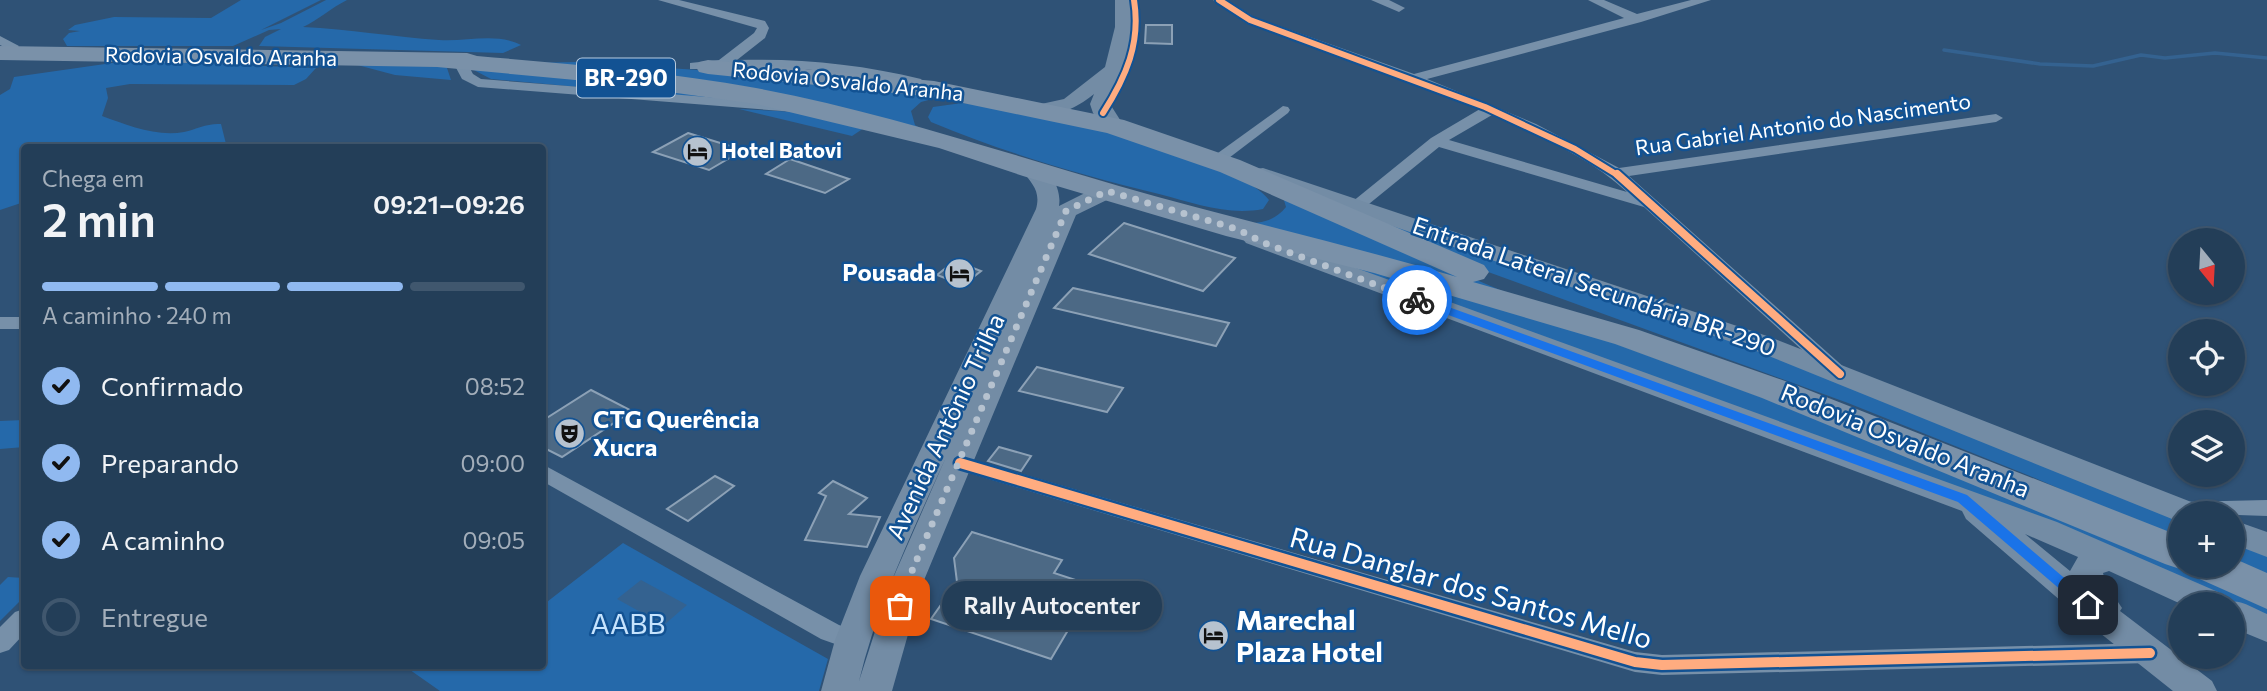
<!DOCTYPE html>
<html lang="pt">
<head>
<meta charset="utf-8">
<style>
  :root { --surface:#233e58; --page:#2b455e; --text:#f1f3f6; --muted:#a3aeba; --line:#40576e; --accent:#90b9f0 }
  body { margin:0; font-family:Commissioner,sans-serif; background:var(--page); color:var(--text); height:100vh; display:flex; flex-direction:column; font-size:26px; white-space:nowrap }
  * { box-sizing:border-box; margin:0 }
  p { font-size:23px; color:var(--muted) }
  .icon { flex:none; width:38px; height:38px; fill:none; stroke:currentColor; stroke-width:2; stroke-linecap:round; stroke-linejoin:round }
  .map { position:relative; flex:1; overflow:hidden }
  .sheet { position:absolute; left:21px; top:144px; width:525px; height:525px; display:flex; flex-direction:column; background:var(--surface); border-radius:7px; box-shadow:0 2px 5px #0004,0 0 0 2px var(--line) }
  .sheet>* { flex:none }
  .needle { width:46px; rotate:162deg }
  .controls { position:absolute; left:2168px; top:228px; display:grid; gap:14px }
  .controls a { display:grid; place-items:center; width:77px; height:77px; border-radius:50%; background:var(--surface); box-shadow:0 2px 5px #0004,0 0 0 2px var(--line); font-size:35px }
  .pin { position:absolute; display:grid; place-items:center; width:60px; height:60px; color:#fff; margin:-30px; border-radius:14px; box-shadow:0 4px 10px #0006 }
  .courier { position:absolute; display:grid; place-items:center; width:70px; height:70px; margin:-35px; border:5px solid #1a73e8; border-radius:50%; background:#fff; color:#222; box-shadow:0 2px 9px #0007 }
  .bubble { position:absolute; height:49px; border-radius:24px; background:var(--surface); box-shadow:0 2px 5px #0004,0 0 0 2px var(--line); font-size:23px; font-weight:600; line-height:49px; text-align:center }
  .summary em { font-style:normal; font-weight:600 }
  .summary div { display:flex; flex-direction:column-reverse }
  .summary { display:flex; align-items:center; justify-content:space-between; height:119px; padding:0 21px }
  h1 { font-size:46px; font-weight:600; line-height:52px }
  .bar { display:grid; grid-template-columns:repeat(4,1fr); gap:10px 7px; align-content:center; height:84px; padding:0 21px }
  .bar i { height:9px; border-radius:5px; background:var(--line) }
  .bar .current { background:var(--accent) }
  .bar p { grid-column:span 4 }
  ol { padding:0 21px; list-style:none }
  li { display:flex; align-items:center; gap:21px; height:77px }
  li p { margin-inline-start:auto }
  li .icon { padding:7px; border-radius:50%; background:var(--accent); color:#111; stroke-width:4 }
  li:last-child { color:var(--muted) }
  li i { width:38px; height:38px; border:4px solid var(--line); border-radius:50% }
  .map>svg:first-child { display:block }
  .green { fill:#2569aa }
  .water { fill:#346290 }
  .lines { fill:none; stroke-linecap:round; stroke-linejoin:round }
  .stream { stroke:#346290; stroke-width:3.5 }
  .building { fill:#4c6985; stroke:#8ca1b6; stroke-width:2 }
  .street { fill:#7790a9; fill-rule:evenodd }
  .secondary { fill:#738ca5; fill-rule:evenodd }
  .highway { fill:#7a91a9; fill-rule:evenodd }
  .cycleway-far2-casing { stroke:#125293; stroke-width:10 }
  .cycleway-far1-casing { stroke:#125293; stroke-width:12 }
  .cycleway-casing { stroke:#125293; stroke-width:15 }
  .cycleway-far2 { stroke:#ffac80; stroke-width:6 }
  .cycleway-far1 { stroke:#ffac80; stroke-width:8 }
  .cycleway { stroke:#ffac80; stroke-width:10 }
  .route { fill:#1a73e8 }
  .done { stroke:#b6c2cf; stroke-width:7; stroke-dasharray:0 12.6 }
  .labels { text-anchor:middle; stroke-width:5; stroke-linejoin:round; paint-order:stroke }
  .far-street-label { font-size:21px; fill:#fff; stroke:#125293 }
  .far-poi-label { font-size:21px; font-weight:bold; fill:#fff; stroke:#125293; text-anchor:start }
  .shield { fill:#125293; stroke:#b8cbdf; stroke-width:2 }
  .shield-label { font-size:23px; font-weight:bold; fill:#fff }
  .poi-label { font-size:24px; font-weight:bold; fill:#fff; stroke:#125293; text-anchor:end }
  .street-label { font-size:24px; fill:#fff; stroke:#125293 }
  .near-street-label { font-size:28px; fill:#fff; stroke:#125293 }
  .near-poi-label { font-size:28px; font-weight:bold; fill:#fff; stroke:#125293; text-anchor:start }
  .near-park-label { font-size:28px; fill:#c6e3fd; stroke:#125293 }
</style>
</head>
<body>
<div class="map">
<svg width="2267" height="691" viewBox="0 0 2267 691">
  <rect width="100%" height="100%" fill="#2f5276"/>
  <g class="green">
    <path d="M 241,0 L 321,0 L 261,30 L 281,23 L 326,0 L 347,0 C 331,8 318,20 303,27 C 349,29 394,37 439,40 C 466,42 496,32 521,45 L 503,53 L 259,46 L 265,37 L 281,29 L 269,30 L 233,46 L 67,46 L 63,39 L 69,33 L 80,31 L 68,30 L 75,25 L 114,17 L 211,18 Z"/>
    <path d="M 148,61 L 316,68 L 306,79 L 294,85 L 130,84 L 106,88 L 108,98 L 102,116 C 127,125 156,137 184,132 C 197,129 207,123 221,124 L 226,144 L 221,147 L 24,147 L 24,202 L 0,210 L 0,95 L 10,89 L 14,77 L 119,62 Z"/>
    <path d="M 346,62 L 446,65 L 451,80 L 395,75 Z"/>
    <path d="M 575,62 L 792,76 L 947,95 L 921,102 L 911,111 L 915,125 L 932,136 L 532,63 Z"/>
    <path d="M 472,69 L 557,72 L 783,106 L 491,79 Z"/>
    <path d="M 962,103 C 1020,109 1238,156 1269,200 L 1263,209 C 1228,216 1194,203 1159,194 C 1081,175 1005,153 931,122 L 928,117 L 933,107 Z"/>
    <path d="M 739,109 L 796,112 L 864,128 L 852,136 Z"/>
    <path d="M 1294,188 L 1825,371 L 2180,516 L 2180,541 L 2030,476 L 1848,403 L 1480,269 Z"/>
    <path d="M 1283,197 L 1507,293 L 1242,224 C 1260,223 1274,222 1286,207 Z"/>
    <path d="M 1329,256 L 1562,324 L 1824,420 L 2099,531 L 2267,607 L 2267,621 L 2233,604 L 1330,264 Z"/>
    <path d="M 24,420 L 24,447 L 0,449 L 0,421 Z"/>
    <path d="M 2233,539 L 2267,554 L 2267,579 L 2233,564 Z"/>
    <path d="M 623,543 L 828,659 L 819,691 L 440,691 L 403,665 L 542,665 L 543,605 Z"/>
    <path d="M 8,577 L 24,578 L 24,597 L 0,621 L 0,585 Z"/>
  </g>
  <path class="water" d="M 641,580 L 687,605 L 664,625 L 617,599 Z"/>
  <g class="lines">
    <path class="stream" d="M 1944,50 L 2040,64 L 2093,66 L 2141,55 L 2165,58 L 2215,53 L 2267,58"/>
  </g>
  <g class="building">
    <path d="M 1146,25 L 1172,25 L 1172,44 L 1145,43 Z"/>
    <path d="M 688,133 L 743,150 L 709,170 L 653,152 Z"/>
    <path d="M 790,159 L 849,179 L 825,193 L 766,174 Z"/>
    <path d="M 1124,223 L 1235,258 L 1203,291 L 1089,254 Z"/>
    <path d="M 955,261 L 981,271 L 963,285 L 937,275 Z"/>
    <path d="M 1073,288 L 1229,323 L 1216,346 L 1054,308 Z"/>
    <path d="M 1037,367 L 1123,388 L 1107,412 L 1019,391 Z"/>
    <path d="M 591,390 L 632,411 L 562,457 L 542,447 L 542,421 Z"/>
    <path d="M 999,447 L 1031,456 L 1021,471 L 988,461 Z"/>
    <path d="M 715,476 L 734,486 L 688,521 L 667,509 Z"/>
    <path d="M 833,481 L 867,498 L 849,514 L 880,517 L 867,547 L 805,540 L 826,496 L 819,493 Z"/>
    <path d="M 972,532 L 1062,560 L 1054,573 L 1094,586 L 1051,659 L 931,619 L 957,582 L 954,558 Z"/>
  </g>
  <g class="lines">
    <g class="street">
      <path d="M 658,0 L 679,0 L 765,21 L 769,28 L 765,38 L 737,60 C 798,58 861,64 921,79 L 923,82 L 916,86 L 806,69 L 690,69 L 690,63 L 719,60 L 754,33 L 757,28 Z"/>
      <path d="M 1213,0 L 1227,0 L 1254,17 L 1414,74 L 1624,18 L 1588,0 L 1604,0 L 1637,14 L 1691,0 L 1711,0 L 1641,22 L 1427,79 L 1536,124 L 1619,168 L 1996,114 L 2003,118 L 1996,122 L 1629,176 L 1846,369 L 1849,373 L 1846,377 L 1832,377 L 1644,207 L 1439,147 L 1364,208 L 1352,208 L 1350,205 L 1352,202 L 1431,138 L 1480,109 L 1246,23 ZM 1492,115 C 1539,136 1589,157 1627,192 L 1449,140 Z"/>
      <path d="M 1371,0 L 1389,0 L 1405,8 L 1399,12 Z"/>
      <path d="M 0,36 L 19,46 L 10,56 L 0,55 L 4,47 L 0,45 Z"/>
      <path d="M 461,60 L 466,61 L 473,74 L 481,79 L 795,104 L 802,108 L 795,112 L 478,87 L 462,79 L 454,64 Z"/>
      <path d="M 1283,106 L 1288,107 L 1290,110 L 1288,113 L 1221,164 L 1211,164 L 1208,161 L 1211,158 Z"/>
      <rect x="0" y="317" width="24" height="12"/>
      <path d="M 960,456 L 1635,652 L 1662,655 L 2150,643 L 2159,646 L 2163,653 L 2159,660 L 2150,663 L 1662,675 L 1635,672 L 952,468 L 949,463 L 952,458 Z"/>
      <path d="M 542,464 L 839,625 L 861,633 L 865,640 L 861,647 L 852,650 L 821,639 L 542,481 Z"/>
      <path d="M 2267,500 L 2267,516 L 2180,513 L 2180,518 L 2173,516 L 2170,510 L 2173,504 L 2181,502 Z"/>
      <path d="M 24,609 L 24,634 L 9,650 L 0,653 L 0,627 L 15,612 Z"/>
    </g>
    <g class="secondary">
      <path d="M 1115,0 L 1131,0 C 1136,38 1123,69 1110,104 L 1124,126 L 1121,130 L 1107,130 L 1093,113 L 1090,104 L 1094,94 C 1078,107 1054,120 1032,114 L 1029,110 L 1032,106 L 1064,99 L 1105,67 L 1115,27 Z"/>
      <path d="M 1033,164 C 1050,168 1062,189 1059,206 L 1099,186 L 1115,186 L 1118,191 L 1115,196 L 1076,215 L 922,585 L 892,691 L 821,691 L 835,640 L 860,576 L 1036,209 C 1041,191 1032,184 1022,170 L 1025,165 ZM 946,457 L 890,585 L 859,681 C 878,602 913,531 946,457 Z"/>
      <path d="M 1263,168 L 1767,336 L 2199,505 L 2203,513 L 2180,513 L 2180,522 L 2177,521 L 1749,348 L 1255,179 L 1252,174 L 1255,169 Z"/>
      <path d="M 1254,231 L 2057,522 L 2225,595 L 2228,602 C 2241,599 2255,609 2267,614 L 2267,642 L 2233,628 L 2233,604 L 2181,604 L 2109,571 L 2103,573 L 2106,584 L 2122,608 L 2120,611 L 2212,681 L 2217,691 L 2173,691 L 2076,614 L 1966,519 L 1962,511 L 1246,243 L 1242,238 L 1246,233 ZM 2025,534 L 2078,557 L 2070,571 Z"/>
      <path d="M 2233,520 L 2267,532 L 2267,557 L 2233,544 Z"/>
    </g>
    <path class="highway" d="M 0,46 L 467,53 L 477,56 C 570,64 664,71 756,88 C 879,111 999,151 1119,186 C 1231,218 1345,244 1457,277 L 1220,172 L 1107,133 L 934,97 L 708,74 L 699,72 L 696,67 L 699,62 L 708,60 L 934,81 L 1124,120 L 1240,160 L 1484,265 L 1489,272 L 1484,279 L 1473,282 L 1639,330 L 1788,382 L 2180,536 L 2180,565 L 2233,565 L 2233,558 L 2267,573 L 2267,609 L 2193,576 L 2187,566 L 2180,569 L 2165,564 L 1762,398 L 1615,344 L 1374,273 L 1226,236 L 1023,176 L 939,148 L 756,104 L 597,82 L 437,67 L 0,60 Z"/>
    <defs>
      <g id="cycleway-far2">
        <path d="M 1219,0 L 1250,20 L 1485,107 L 1575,149 L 1619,176"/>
        <path d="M 1103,113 C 1126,77 1141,43 1134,0"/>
      </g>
      <path id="cycleway-far1" d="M 1617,174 L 1840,374"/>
      <path id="cycleway" d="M 960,463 L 1635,662 L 1662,665 L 2150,653"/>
    </defs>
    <use href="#cycleway-far2" class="cycleway-far2-casing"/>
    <use href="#cycleway-far1" class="cycleway-far1-casing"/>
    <use href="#cycleway" class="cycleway-casing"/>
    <use href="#cycleway-far2" class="cycleway-far2"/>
    <use href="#cycleway-far1" class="cycleway-far1"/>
    <use href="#cycleway" class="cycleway"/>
  </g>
  <path class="route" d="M 1413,297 L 1421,297 L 1967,495 L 2096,605 L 2093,609 L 2083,609 L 1958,502 L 1413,302 Z"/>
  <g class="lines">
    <path class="done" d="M 900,606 L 906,585 L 1066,211 L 1107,191 L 1237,229 L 1264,243 L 1417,300"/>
  </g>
  <defs>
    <symbol id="hotel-disc" viewBox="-11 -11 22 22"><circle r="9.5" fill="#b6c2cf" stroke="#125293"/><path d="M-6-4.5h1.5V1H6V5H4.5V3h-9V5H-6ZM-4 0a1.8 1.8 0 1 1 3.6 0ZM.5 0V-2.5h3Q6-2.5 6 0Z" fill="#111"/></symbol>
    <symbol id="theatre-disc" viewBox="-11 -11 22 22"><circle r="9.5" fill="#b6c2cf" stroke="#125293"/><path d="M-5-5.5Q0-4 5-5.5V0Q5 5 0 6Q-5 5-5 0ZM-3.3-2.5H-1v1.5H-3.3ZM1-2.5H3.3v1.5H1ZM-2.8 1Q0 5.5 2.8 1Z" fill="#111"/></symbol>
  </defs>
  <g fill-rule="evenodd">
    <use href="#hotel-disc" x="680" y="134" width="35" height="35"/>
    <use href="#hotel-disc" x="942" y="256" width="35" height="35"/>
    <use href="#theatre-disc" x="552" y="416" width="35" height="35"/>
    <use href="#hotel-disc" x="1196" y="618" width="35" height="35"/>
  </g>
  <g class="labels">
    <g class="far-street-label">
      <text transform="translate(221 57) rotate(1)" y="7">Rodovia Osvaldo Aranha</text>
      <text transform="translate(848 82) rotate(6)" y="7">Rodovia Osvaldo Aranha</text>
      <text transform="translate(1803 125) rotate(-8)" y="7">Rua Gabriel Antonio do Nascimento</text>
    </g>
    <g class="far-poi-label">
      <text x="721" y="158">Hotel Batovi</text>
    </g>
    <rect class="shield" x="577" y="58.5" width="98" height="39" rx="5"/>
    <g class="shield-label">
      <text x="626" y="86">BR-290</text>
    </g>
    <g class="poi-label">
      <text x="936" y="281">Pousada</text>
      <text x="593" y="428" text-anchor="start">CTG Querência<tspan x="593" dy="28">Xucra</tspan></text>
    </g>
    <g class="street-label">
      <text transform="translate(1594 287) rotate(19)" y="8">Entrada Lateral Secundária BR-290</text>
      <text transform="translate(946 427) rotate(-65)" y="8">Avenida Antônio Trilha</text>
      <text transform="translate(1905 441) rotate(22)" y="8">Rodovia Osvaldo Aranha</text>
    </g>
    <g class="near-street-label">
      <text transform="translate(1471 588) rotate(16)" y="10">Rua Danglar dos Santos Mello</text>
    </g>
    <g class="near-poi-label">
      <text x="1236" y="630">Marechal<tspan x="1236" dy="32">Plaza Hotel</tspan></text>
    </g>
    <g class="near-park-label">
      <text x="628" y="634">AABB</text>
    </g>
  </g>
</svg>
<div class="controls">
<a><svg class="needle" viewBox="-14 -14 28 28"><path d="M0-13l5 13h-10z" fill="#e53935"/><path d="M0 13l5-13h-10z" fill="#a3aeba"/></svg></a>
<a><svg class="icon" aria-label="locate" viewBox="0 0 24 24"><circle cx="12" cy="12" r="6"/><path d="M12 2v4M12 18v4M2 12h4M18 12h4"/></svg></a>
<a><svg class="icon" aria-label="layers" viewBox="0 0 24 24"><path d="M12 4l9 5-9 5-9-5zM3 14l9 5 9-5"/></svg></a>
<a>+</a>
<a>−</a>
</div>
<div class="pin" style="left:900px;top:606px;background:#ea580c"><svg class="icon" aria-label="bag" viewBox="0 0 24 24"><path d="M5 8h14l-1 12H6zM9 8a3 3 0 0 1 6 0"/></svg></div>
<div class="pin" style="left:2088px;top:605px;background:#1f2937"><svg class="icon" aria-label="home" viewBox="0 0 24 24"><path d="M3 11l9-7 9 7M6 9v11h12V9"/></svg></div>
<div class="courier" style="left:1417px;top:300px"><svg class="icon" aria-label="bike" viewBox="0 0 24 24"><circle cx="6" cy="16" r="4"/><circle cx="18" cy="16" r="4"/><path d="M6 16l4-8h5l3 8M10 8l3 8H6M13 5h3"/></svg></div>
<div class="bubble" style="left:942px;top:581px;width:220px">Rally Autocenter</div>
<section class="sheet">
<div class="summary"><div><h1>2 min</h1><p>Chega em</p></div><em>09:21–09:26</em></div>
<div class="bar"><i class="current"></i><i class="current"></i><i class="current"></i><i></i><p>A caminho · 240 m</p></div>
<ol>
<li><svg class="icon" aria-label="check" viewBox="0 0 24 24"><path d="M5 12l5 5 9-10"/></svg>Confirmado<p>08:52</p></li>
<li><svg class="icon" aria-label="check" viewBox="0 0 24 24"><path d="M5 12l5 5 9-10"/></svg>Preparando<p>09:00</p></li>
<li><svg class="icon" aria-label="check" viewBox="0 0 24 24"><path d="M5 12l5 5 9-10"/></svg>A caminho<p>09:05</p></li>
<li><i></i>Entregue</li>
</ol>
</section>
</div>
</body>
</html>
